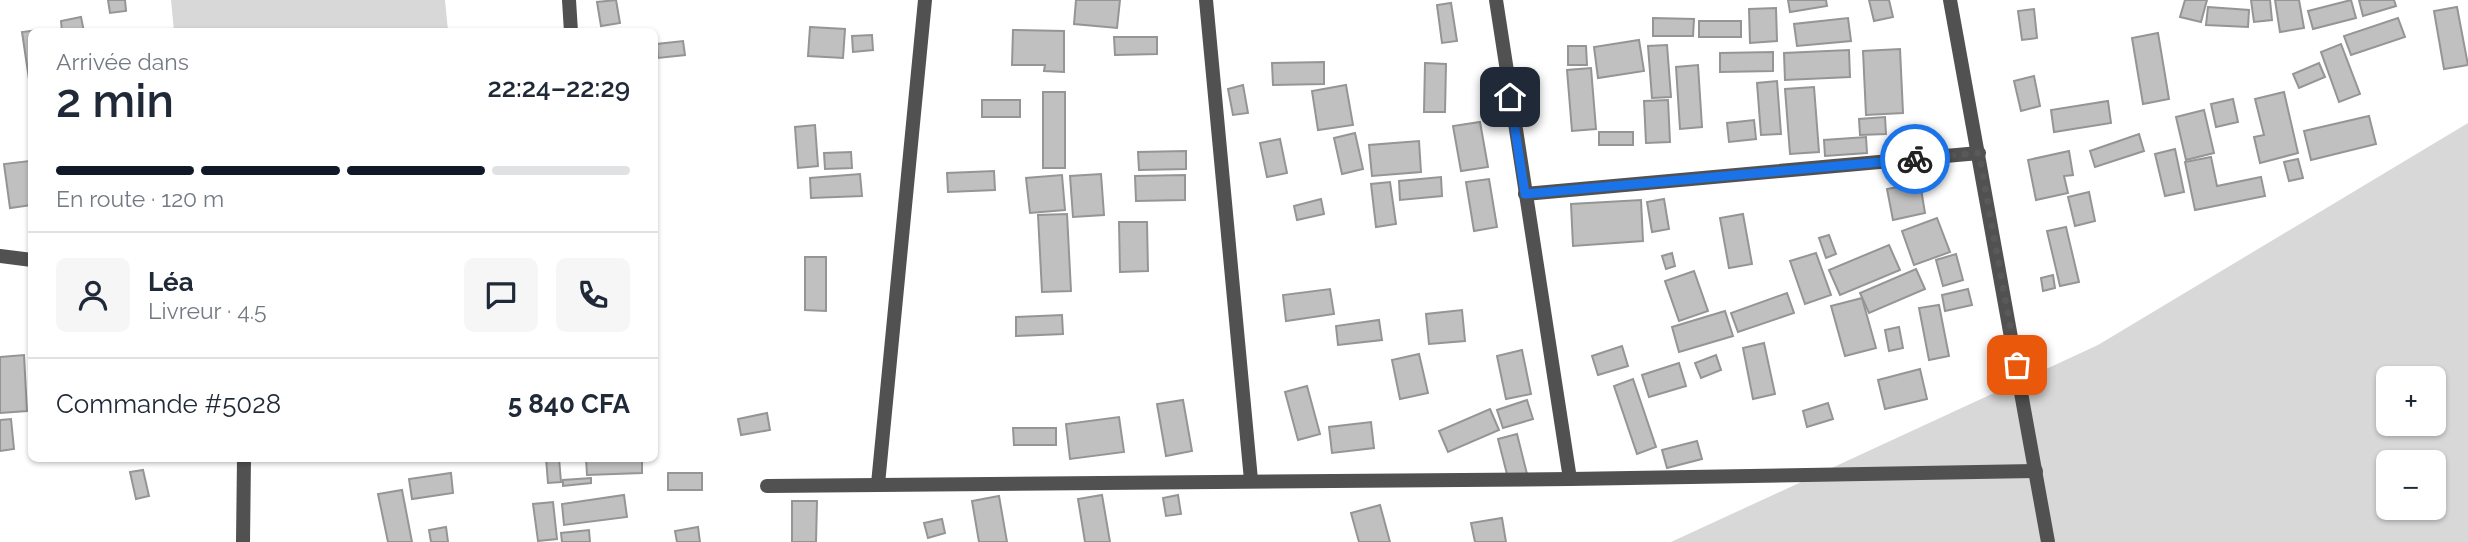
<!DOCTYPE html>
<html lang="fr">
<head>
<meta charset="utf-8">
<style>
  :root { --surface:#fff; --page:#f6f6f7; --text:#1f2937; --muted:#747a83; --line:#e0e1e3; --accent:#111827 }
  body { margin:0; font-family:Raleway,sans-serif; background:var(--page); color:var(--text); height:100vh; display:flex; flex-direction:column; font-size:26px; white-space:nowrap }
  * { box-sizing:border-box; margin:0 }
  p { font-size:23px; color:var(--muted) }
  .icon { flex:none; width:38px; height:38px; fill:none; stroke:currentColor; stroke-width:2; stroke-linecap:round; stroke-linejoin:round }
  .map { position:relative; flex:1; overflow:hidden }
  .drawer { position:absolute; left:28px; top:28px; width:630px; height:434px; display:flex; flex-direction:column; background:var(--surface); border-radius:10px; box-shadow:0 2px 5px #0004 }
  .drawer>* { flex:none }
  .fabs { position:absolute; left:2376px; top:366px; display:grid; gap:14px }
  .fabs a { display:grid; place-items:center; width:70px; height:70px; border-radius:10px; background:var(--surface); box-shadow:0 2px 5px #0004; font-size:35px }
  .pin { position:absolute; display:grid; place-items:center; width:60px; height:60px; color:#fff; margin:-30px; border-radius:14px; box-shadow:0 4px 10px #0006 }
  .courier { position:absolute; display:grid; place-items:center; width:70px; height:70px; margin:-35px; border:5px solid #1a73e8; border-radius:50%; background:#fff; color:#222; box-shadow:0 2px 9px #0007 }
  .head em { font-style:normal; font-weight:600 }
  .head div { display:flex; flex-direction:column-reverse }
  .head { display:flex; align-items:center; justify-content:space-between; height:119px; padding:0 28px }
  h1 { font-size:46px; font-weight:600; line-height:52px }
  .bar { display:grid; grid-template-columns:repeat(4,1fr); gap:10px 7px; align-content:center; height:84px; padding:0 28px }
  .bar i { height:9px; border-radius:5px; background:var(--line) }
  .bar .current { background:var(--accent) }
  .bar p { grid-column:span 4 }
  .line { display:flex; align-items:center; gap:18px; padding:0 28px; border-top:2px solid var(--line) }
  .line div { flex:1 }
  .round { display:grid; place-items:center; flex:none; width:74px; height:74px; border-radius:10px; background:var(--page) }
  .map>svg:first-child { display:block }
  .green { fill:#d8d8d8; fill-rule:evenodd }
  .building { fill:#c0c0c0; stroke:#959595; stroke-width:2 }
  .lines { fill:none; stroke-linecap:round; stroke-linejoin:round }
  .minor { stroke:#515151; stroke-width:14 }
  .done { stroke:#595959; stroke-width:7; stroke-dasharray:0 12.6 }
  .route { stroke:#1a73e8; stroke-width:9 }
</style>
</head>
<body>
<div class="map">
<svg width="2468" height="542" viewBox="0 0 2468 542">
  <rect width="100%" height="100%" fill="#fff"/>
  <g class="green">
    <path d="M 171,0 L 445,0 L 448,31 L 174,31 Z"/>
    <path d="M 2468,123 L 2468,542 L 1671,542 L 2098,345 ZM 2389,378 L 2434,378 L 2434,424 L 2389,424 ZM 2389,462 L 2434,462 L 2434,508 L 2389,508 Z"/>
  </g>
  <g class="building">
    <path d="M 108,0 L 125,0 L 126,11 L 110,13 Z"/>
    <path d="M 616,0 L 620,23 L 601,26 L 597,2 Z"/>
    <path d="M 1076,0 L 1120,0 L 1117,28 L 1074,24 Z"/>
    <path d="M 1788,0 L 1826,0 L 1827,6 L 1790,12 Z"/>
    <path d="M 1869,0 L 1889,0 L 1893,17 L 1874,21 Z"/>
    <path d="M 2185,0 L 2207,0 L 2201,22 L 2180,17 Z"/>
    <path d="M 2251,0 L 2270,0 L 2272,20 L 2254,22 Z"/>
    <path d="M 2275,0 L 2299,0 L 2304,28 L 2280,32 Z"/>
    <path d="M 2351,0 L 2356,18 L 2313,29 L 2308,11 Z"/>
    <path d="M 2359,0 L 2394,0 L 2396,6 L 2363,16 Z"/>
    <path d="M 1451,3 L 1457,41 L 1442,43 L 1437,5 Z"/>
    <path d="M 2208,7 L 2249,10 L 2248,27 L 2206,25 Z"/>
    <path d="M 2457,7 L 2468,65 L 2444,69 L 2434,11 Z"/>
    <path d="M 1776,8 L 1777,41 L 1750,43 L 1749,9 Z"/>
    <path d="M 2034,9 L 2037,38 L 2022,40 L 2018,11 Z"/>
    <path d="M 81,17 L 84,32 L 62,32 L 61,21 Z"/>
    <path d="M 1653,18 L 1694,19 L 1693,36 L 1653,36 Z"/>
    <path d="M 1848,18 L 1851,41 L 1797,46 L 1794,24 Z"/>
    <path d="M 2398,18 L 2405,37 L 2351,55 L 2344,36 Z"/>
    <rect x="1699" y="21" width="42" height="16"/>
    <path d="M 810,27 L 845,29 L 843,58 L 808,56 Z"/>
    <path d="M 45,29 L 46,32 L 32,32 L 32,85 L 30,86 L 22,32 Z"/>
    <path d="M 1013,30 L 1064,31 L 1064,72 L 1044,71 L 1045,65 L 1012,65 Z"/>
    <path d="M 2158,33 L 2169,99 L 2143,104 L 2132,38 Z"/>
    <path d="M 872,35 L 873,50 L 853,52 L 852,36 Z"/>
    <path d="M 1114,37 L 1157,37 L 1157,54 L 1115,55 Z"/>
    <path d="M 1639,40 L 1644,71 L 1598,78 L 1594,47 Z"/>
    <path d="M 683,41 L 685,55 L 658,58 L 657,44 Z"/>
    <path d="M 2341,44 L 2360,94 L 2339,102 L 2321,52 Z"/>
    <path d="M 1667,45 L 1671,97 L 1652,98 L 1648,46 Z"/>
    <path d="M 1568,46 L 1586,46 L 1587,65 L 1568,65 Z"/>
    <path d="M 1900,49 L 1903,113 L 1866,115 L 1863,51 Z"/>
    <path d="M 1849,50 L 1850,77 L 1785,80 L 1784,53 Z"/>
    <path d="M 1773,52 L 1773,71 L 1720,72 L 1720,53 Z"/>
    <path d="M 1324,62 L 1324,84 L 1273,85 L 1272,63 Z"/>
    <path d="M 1425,63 L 1446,64 L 1445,112 L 1424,112 Z"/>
    <path d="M 2319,63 L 2325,77 L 2299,88 L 2293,74 Z"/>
    <path d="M 1698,65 L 1702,127 L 1680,129 L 1676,67 Z"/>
    <path d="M 1591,68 L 1596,129 L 1572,131 L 1567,70 Z"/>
    <path d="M 2034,76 L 2040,106 L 2021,111 L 2014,81 Z"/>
    <path d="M 1777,81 L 1781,134 L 1761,135 L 1757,83 Z"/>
    <path d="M 1243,85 L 1248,113 L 1233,115 L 1228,89 Z"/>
    <path d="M 1346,85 L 1353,125 L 1318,130 L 1312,91 Z"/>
    <path d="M 1814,87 L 1819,152 L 1790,154 L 1785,89 Z"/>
    <rect x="1043" y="92" width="22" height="76"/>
    <path d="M 2284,92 L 2298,153 L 2260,163 L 2254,137 L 2264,135 L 2255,99 Z"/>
    <path d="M 2233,99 L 2238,122 L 2216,127 L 2211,104 Z"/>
    <rect x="982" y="100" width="38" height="17"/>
    <path d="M 1668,100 L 1670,142 L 1646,143 L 1644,101 Z"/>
    <path d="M 2108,101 L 2111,123 L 2054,132 L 2051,110 Z"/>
    <path d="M 2204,110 L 2214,153 L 2186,160 L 2176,117 Z"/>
    <path d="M 2369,116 L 2376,144 L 2311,160 L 2304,131 Z"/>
    <path d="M 1885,117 L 1886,134 L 1860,135 L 1859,119 Z"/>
    <path d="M 1754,120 L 1756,139 L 1729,142 L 1727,123 Z"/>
    <path d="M 1480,122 L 1488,167 L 1461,171 L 1453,126 Z"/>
    <path d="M 815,125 L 818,166 L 798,168 L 795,127 Z"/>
    <rect x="1599" y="132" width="34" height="13"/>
    <path d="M 1355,133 L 1363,169 L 1342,174 L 1334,138 Z"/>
    <path d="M 2139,134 L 2144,151 L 2095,167 L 2090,151 Z"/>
    <path d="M 1866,137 L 1867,153 L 1825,156 L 1824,140 Z"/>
    <path d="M 1280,139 L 1287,173 L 1267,177 L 1260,143 Z"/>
    <path d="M 1419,141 L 1421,172 L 1372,176 L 1369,145 Z"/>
    <path d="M 2175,149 L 2184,192 L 2165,196 L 2155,154 Z"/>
    <path d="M 1186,151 L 1186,169 L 1139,170 L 1138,152 Z"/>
    <path d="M 2069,151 L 2073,175 L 2064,176 L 2068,193 L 2036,200 L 2028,160 Z"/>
    <path d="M 851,152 L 852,168 L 825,169 L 824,153 Z"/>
    <path d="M 2211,157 L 2217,186 L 2261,177 L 2265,196 L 2195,210 L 2185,162 Z"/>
    <path d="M 2298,159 L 2303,178 L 2289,181 L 2284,162 Z"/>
    <path d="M 29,161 L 32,205 L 10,208 L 4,164 Z"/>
    <path d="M 994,171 L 995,190 L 948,192 L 947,173 Z"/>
    <path d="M 860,174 L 862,196 L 811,198 L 810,178 Z"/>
    <path d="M 1101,174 L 1104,215 L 1073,217 L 1070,176 Z"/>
    <path d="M 1062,175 L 1065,210 L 1030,213 L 1026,178 Z"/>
    <path d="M 1185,175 L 1185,200 L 1136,201 L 1135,176 Z"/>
    <path d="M 1441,177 L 1442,196 L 1400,200 L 1399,181 Z"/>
    <path d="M 1489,179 L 1497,227 L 1474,231 L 1466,182 Z"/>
    <path d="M 1390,182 L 1396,224 L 1376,227 L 1371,184 Z"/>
    <path d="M 1920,183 L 1925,213 L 1893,220 L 1887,189 Z"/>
    <path d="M 2089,192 L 2095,221 L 2075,226 L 2068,197 Z"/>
    <path d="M 1321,199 L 1324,214 L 1297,220 L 1294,206 Z"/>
    <path d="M 1664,199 L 1669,229 L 1652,232 L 1647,202 Z"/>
    <path d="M 1641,200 L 1643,241 L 1573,246 L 1571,204 Z"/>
    <path d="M 1067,214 L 1071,291 L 1042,292 L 1038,215 Z"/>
    <path d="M 1743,214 L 1752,264 L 1729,268 L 1720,218 Z"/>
    <path d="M 1937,218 L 1950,252 L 1914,265 L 1902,231 Z"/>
    <path d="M 1119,222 L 1147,222 L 1148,271 L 1120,272 Z"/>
    <path d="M 2066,227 L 2079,282 L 2060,286 L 2047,231 Z"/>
    <path d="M 1829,235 L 1836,254 L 1826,258 L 1819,238 Z"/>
    <path d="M 1889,245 L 1900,270 L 1840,295 L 1829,270 Z"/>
    <path d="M 1672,253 L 1675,266 L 1666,269 L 1662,256 Z"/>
    <path d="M 1816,253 L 1831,295 L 1805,304 L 1790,261 Z"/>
    <path d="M 1956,254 L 1963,280 L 1943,286 L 1936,260 Z"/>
    <path d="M 805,257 L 826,257 L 826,311 L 805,310 Z"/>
    <path d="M 1916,269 L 1925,289 L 1869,313 L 1860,293 Z"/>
    <path d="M 1694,271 L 1708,311 L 1679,321 L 1665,281 Z"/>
    <path d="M 2053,275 L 2055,288 L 2043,291 L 2041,278 Z"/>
    <path d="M 1330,289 L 1334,314 L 1286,321 L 1283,295 Z"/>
    <path d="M 1968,289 L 1972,305 L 1945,311 L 1942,295 Z"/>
    <path d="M 1787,293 L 1794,313 L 1738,332 L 1731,313 Z"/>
    <path d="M 1862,298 L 1876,348 L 1845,356 L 1831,306 Z"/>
    <path d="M 1939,305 L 1949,356 L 1929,360 L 1919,308 Z"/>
    <path d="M 1462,310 L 1465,341 L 1429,344 L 1426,314 Z"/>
    <path d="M 1725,311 L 1733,336 L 1679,352 L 1672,327 Z"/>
    <path d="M 1062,315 L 1063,334 L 1016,336 L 1016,317 Z"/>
    <path d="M 1379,320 L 1382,340 L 1338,345 L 1336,326 Z"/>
    <path d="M 1899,327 L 1903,348 L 1889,351 L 1885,330 Z"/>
    <path d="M 1764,343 L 1775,394 L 1753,399 L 1743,348 Z"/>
    <path d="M 1622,346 L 1628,366 L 1598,375 L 1592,356 Z"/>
    <path d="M 1522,350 L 1531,394 L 1506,399 L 1497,356 Z"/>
    <path d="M 1419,354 L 1428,393 L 1400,399 L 1392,360 Z"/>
    <path d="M 24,355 L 27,411 L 0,413 L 0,357 Z"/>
    <path d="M 1716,355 L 1721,370 L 1701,378 L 1695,363 Z"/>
    <path d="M 1679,363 L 1686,386 L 1649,397 L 1642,375 Z"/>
    <path d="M 1920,369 L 1927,399 L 1885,409 L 1878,380 Z"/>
    <path d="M 1633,379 L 1656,447 L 1637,454 L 1614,386 Z"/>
    <path d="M 1307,386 L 1320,434 L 1298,440 L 1285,392 Z"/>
    <path d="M 1183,400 L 1192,451 L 1166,456 L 1157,404 Z"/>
    <path d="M 1527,400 L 1533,419 L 1503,428 L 1497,410 Z"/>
    <path d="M 1828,403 L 1833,419 L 1807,427 L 1803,411 Z"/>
    <path d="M 1490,409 L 1499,430 L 1448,452 L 1439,431 Z"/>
    <path d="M 767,413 L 770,430 L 741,435 L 738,419 Z"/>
    <path d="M 1119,417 L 1124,452 L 1070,459 L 1066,424 Z"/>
    <path d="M 11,419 L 14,449 L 0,451 L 0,420 Z"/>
    <path d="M 1371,422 L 1374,448 L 1332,453 L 1329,427 Z"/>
    <path d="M 1013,428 L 1056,428 L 1056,445 L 1014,445 Z"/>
    <path d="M 1517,434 L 1528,478 L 1509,482 L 1498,439 Z"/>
    <path d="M 1697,441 L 1702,459 L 1667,468 L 1662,450 Z"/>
    <path d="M 546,458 L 559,458 L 561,482 L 548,483 Z"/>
    <path d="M 586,458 L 642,458 L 642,473 L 587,475 Z"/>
    <path d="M 143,470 L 149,496 L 136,499 L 130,472 Z"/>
    <path d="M 451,473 L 453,493 L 412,499 L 409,479 Z"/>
    <rect x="668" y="473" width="34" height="17"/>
    <path d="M 591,478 L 591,483 L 563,486 L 563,480 Z"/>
    <path d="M 402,490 L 412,542 L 388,542 L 378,494 Z"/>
    <path d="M 624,495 L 627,517 L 564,525 L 562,504 Z"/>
    <path d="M 1102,495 L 1110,542 L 1085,542 L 1078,499 Z"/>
    <path d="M 1178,495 L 1181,514 L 1166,516 L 1163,498 Z"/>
    <path d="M 999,496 L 1007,542 L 979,542 L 972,501 Z"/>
    <path d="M 792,501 L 817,501 L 816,542 L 792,542 Z"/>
    <path d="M 553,502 L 557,539 L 538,541 L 533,504 Z"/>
    <path d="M 1380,505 L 1390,542 L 1359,542 L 1351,513 Z"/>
    <path d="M 1502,518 L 1506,542 L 1475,542 L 1471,523 Z"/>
    <path d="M 942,519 L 945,533 L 928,538 L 924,523 Z"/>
    <path d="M 446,527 L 448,542 L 431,542 L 429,530 Z"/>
    <path d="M 698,527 L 700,542 L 677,542 L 675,531 Z"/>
    <path d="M 589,530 L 590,542 L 562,542 L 561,533 Z"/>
  </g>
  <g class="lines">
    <g class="minor">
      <path d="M 569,0 L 571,32"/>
      <path d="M 1206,0 L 1251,480"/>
      <path d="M 1496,0 L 1570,479"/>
      <path d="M 1950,0 L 2048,542"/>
      <path d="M 1525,194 L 1979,153"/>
      <path d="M 0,256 L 32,260"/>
      <path d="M 878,484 L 925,0"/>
      <path d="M 767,486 L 1570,479 L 2036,471"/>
      <path d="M 243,542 L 244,458"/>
    </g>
  </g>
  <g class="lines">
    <path class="done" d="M 1915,159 L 1979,153 L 2017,365"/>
    <path class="route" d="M 1510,97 L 1525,194 L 1915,159"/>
  </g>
</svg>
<div class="fabs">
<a>+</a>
<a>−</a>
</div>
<div class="pin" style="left:2017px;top:365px;background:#ea580c"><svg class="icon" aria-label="bag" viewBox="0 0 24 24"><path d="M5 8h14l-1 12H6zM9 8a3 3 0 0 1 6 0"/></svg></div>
<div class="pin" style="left:1510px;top:97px;background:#1f2937"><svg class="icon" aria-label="home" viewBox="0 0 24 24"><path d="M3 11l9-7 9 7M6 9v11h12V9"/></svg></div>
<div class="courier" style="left:1915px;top:159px"><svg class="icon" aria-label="bike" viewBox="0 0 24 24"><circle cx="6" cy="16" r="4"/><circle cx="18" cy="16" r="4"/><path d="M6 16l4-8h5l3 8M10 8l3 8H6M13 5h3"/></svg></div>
<section class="drawer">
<div class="head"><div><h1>2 min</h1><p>Arrivée dans</p></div><em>22:24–22:29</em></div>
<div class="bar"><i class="current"></i><i class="current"></i><i class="current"></i><i></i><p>En route · 120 m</p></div>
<div class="line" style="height:126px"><a class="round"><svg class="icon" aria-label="person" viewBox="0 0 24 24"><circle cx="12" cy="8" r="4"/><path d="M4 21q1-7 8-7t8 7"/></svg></a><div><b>Léa</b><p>Livreur · 4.5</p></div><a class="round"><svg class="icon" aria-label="chat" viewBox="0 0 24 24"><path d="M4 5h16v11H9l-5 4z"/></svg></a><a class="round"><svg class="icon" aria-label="phone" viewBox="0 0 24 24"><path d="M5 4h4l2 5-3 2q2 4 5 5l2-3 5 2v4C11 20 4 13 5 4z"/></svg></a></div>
<div class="line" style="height:91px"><div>Commande #5028</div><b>5 840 CFA</b></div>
</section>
</div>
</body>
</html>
